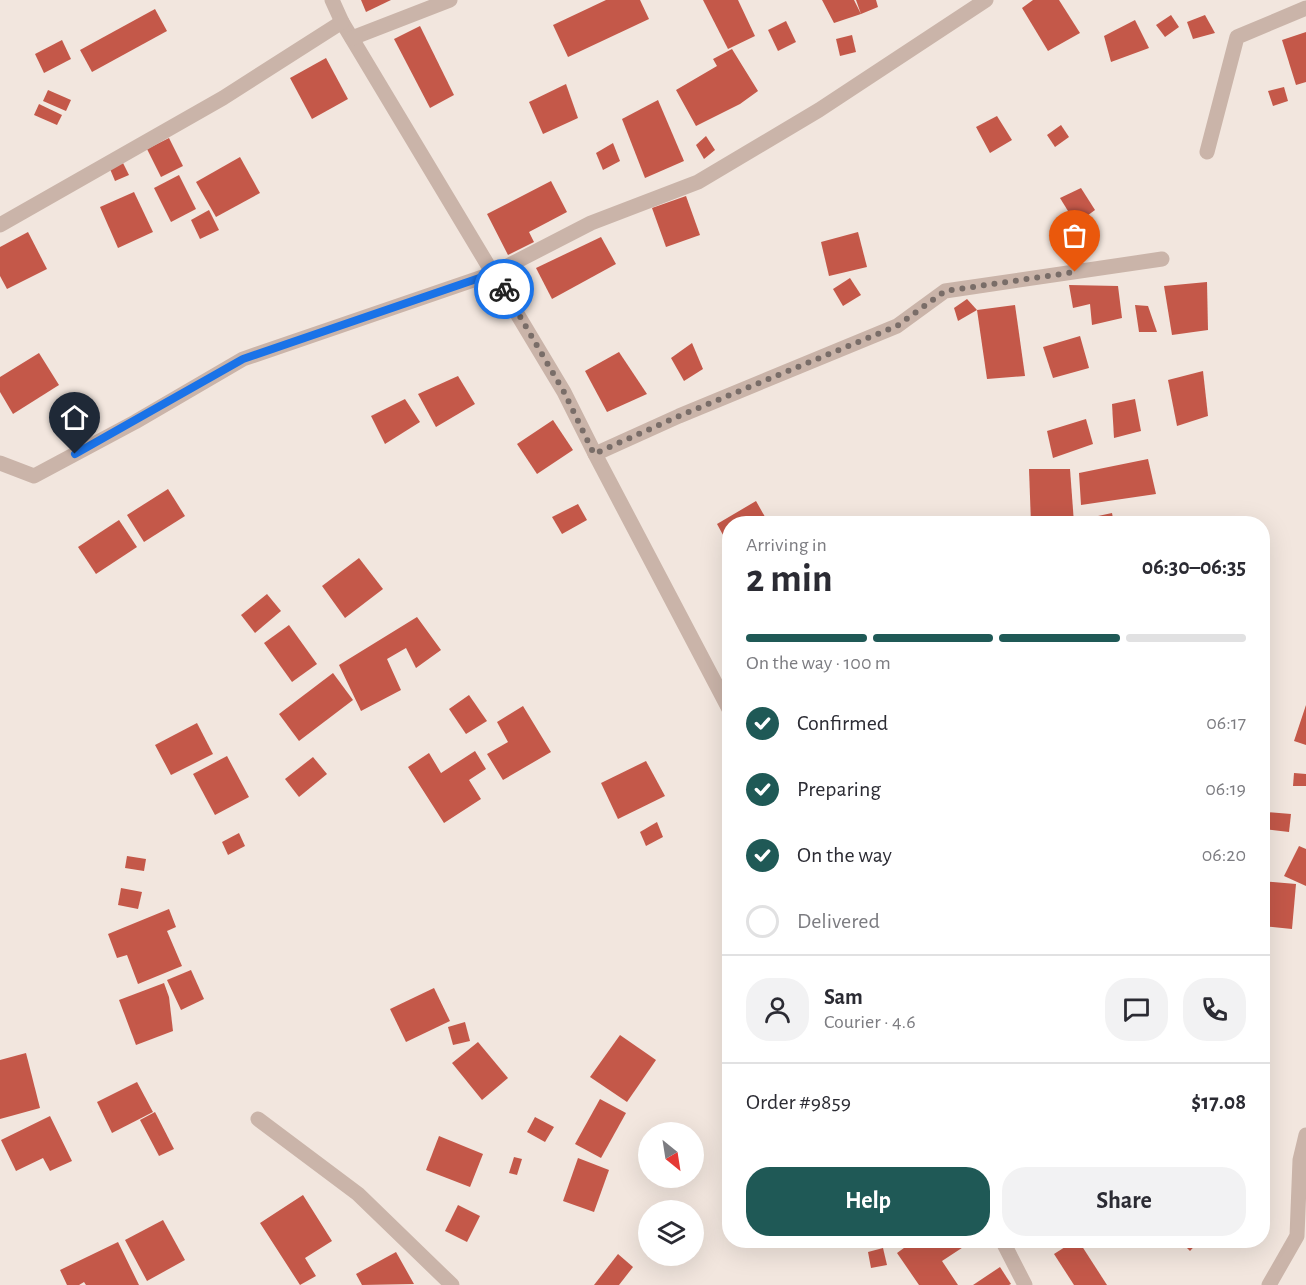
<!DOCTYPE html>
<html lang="en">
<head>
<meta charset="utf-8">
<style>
  :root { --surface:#fff; --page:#f2f2f3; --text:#2b2b33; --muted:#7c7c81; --line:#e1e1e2; --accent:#1f5956 }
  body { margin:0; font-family:"Alegreya Sans",sans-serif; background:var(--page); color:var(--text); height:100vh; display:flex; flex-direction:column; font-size:22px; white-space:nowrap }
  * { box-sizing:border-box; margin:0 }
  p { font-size:20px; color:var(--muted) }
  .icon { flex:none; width:33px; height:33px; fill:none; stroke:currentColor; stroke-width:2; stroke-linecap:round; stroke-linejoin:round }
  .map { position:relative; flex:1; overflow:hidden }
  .details { position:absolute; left:722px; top:516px; width:548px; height:732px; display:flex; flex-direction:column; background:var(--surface); border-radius:24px; box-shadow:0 6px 24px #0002 }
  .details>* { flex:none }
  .needle { width:39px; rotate:150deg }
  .tools { position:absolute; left:638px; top:1122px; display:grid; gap:12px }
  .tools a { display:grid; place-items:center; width:66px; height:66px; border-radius:50%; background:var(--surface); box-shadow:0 6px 24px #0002; font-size:30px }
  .pin { position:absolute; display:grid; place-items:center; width:51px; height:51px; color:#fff; margin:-62px -26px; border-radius:50% 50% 50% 0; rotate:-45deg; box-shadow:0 0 6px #0007 }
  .pin .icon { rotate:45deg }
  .courier { position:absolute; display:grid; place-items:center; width:60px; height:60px; margin:-30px; border:4px solid #1a73e8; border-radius:50%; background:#fff; color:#222; box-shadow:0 2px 8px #0007 }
  .summary em { font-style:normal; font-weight:700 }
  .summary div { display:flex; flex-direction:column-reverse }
  .summary { display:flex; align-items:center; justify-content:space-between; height:102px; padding:0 24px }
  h1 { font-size:39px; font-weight:700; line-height:45px }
  .bar { display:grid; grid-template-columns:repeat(4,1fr); gap:9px 6px; align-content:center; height:72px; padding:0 24px }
  .bar i { height:8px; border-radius:4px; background:var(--line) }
  .bar .on { background:var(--accent) }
  .bar p { grid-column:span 4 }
  .line { display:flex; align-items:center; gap:15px; padding:0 24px; border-top:2px solid var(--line) }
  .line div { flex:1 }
  .round { display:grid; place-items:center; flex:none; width:63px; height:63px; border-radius:24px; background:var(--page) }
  ol { padding:0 24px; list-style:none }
  li { display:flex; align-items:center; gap:18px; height:66px }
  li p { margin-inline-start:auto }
  li .icon { padding:6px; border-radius:50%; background:var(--accent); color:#fff; stroke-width:4 }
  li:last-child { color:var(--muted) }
  li i { width:33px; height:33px; border:3px solid var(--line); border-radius:50% }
  .action { display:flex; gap:12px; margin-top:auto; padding:12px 24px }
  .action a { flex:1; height:69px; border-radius:24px; background:var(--accent); color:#fff; font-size:24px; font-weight:700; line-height:69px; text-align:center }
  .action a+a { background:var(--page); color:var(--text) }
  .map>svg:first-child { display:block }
  .building { fill:#c45849 }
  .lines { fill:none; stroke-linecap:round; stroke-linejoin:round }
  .street { stroke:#cab4a9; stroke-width:15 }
  .done { stroke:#796d68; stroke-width:6; stroke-dasharray:0 10.8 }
  .route { stroke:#1a73e8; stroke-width:8 }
</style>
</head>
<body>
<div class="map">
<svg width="1306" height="1285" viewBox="0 0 1306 1285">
  <rect width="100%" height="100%" fill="#f2e6de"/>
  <g class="building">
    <path d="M 361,0 L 391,0 L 366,12 Z"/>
    <path d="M 606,0 L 640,0 L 649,19 L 568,57 L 553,25 Z"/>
    <path d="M 703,0 L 738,0 L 755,36 L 728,49 Z"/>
    <path d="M 822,0 L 854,0 L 861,14 L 856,0 L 876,0 L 878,7 L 861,14 L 834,23 Z"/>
    <path d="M 1033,0 L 1059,0 L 1080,33 L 1048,51 L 1022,8 Z"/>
    <path d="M 155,9 L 167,31 L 92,72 L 80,50 Z"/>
    <path d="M 1171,15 L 1179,27 L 1165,37 L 1156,25 Z"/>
    <path d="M 1205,15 L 1215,33 L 1193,39 L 1187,22 Z"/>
    <path d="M 1135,20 L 1149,48 L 1111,62 L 1104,36 Z"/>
    <path d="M 786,21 L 796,42 L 778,51 L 768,30 Z"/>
    <path d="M 420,26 L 454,95 L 430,108 L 394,39 Z"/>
    <path d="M 1306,32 L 1306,82 L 1296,85 L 1282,40 Z"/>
    <path d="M 852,35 L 856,52 L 840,56 L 836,39 Z"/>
    <path d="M 62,40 L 71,59 L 44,73 L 35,54 Z"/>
    <path d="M 732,49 L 758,91 L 740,104 L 696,126 L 676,90 L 717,66 L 713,59 Z"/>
    <path d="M 326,58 L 348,99 L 312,119 L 290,78 Z"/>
    <path d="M 566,84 L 578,118 L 543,134 L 529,102 Z"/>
    <path d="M 1284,87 L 1288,101 L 1273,106 L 1268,91 Z"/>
    <path d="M 48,90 L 71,100 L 66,111 L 43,101 Z"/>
    <path d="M 658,100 L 684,161 L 645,178 L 622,119 Z"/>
    <path d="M 39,104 L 62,115 L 57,125 L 34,115 Z"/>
    <path d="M 997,116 L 1012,140 L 990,153 L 976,127 Z"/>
    <path d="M 1061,125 L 1069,137 L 1055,147 L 1047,135 Z"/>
    <path d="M 706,136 L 715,150 L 704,159 L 696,145 Z"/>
    <path d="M 169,138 L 183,166 L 161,177 L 147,149 Z"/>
    <path d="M 613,143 L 620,161 L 603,170 L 596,153 Z"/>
    <path d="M 240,157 L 260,193 L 216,217 L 196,182 Z"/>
    <path d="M 123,163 L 129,175 L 115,181 L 110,169 Z"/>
    <path d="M 179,175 L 196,209 L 171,222 L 154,188 Z"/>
    <path d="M 551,181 L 567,212 L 529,232 L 534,242 L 508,255 L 487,214 Z"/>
    <path d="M 1081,188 L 1095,210 L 1076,224 L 1060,198 Z"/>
    <path d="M 134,192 L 153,232 L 118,248 L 100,207 Z"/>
    <path d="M 686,196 L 700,235 L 666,247 L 652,208 Z"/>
    <path d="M 209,210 L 219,230 L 200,239 L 191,220 Z"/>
    <path d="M 28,232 L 47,269 L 7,289 L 0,276 L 0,247 Z"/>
    <path d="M 858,232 L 867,267 L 829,276 L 821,242 Z"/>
    <path d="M 601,237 L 616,264 L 552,299 L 536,268 Z"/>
    <path d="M 850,278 L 861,295 L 843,306 L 833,289 Z"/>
    <path d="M 1207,282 L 1208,330 L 1172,335 L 1164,286 Z"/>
    <path d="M 1069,285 L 1118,286 L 1122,318 L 1092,325 L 1090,304 L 1073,308 Z"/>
    <path d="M 967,299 L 977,310 L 958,321 L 954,308 Z"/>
    <path d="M 1015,305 L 1025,376 L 987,379 L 977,310 Z"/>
    <path d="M 1135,305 L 1148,306 L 1157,332 L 1139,332 Z"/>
    <path d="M 1080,336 L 1089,368 L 1053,378 L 1043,347 Z"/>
    <path d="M 692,343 L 703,369 L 684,381 L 671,358 Z"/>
    <path d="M 619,352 L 647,394 L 607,412 L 585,371 Z"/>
    <path d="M 39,353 L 59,385 L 13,414 L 0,392 L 0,377 Z"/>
    <path d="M 1203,371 L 1208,416 L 1177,426 L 1168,380 Z"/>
    <path d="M 458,376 L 475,404 L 436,427 L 418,394 Z"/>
    <path d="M 405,399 L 420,422 L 385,444 L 371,416 Z"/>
    <path d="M 1135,399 L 1141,431 L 1114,438 L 1112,404 Z"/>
    <path d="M 1086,419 L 1093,444 L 1053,458 L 1047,431 Z"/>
    <path d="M 553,420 L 573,450 L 537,474 L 517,444 Z"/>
    <path d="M 1148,459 L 1156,494 L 1081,505 L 1079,473 Z"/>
    <path d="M 1029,469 L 1070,469 L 1074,523 L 1031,524 Z"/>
    <path d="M 168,489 L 185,516 L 144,542 L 127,515 Z"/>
    <path d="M 756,501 L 769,524 L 729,524 L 729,546 L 717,524 Z"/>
    <path d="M 578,504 L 587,520 L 562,534 L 552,517 Z"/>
    <path d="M 1112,513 L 1114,524 L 1098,524 L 1098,516 Z"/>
    <path d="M 119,520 L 137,547 L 96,574 L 78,547 Z"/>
    <path d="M 359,558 L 383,589 L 345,618 L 322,586 Z"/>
    <path d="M 267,594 L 281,611 L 255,633 L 241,615 Z"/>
    <path d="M 417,617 L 441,650 L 416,668 L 406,648 L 387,659 L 401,690 L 361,711 L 339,665 Z"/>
    <path d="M 289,625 L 317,664 L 292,682 L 264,643 Z"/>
    <path d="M 333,673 L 353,700 L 299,741 L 279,714 Z"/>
    <path d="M 469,695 L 487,721 L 466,734 L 449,709 Z"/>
    <path d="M 1306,705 L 1306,745 L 1294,741 Z"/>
    <path d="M 523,706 L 551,752 L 503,780 L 487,754 L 508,742 L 497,722 Z"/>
    <path d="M 197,723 L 213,754 L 171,775 L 155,745 Z"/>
    <path d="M 475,751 L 486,769 L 469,780 L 481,799 L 444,823 L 408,767 L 429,753 L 441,773 Z"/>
    <path d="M 227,756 L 249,797 L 215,815 L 193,774 Z"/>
    <path d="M 313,757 L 327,774 L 299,797 L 285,779 Z"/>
    <path d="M 646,761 L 665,796 L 618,819 L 601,783 Z"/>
    <path d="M 1294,773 L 1306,774 L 1306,786 L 1293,786 Z"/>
    <path d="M 1266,812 L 1291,814 L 1289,832 L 1264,829 Z"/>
    <path d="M 657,822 L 663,837 L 646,846 L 640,832 Z"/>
    <path d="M 239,833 L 245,846 L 228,855 L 222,842 Z"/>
    <path d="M 1299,846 L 1306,849 L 1306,886 L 1284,876 Z"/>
    <path d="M 127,856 L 146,859 L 144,871 L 125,868 Z"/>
    <path d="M 1262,881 L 1296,884 L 1292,929 L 1262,926 Z"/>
    <path d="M 121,888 L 142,892 L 138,909 L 118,905 Z"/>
    <path d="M 169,909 L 176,927 L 167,931 L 182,966 L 138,984 L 127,955 L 117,958 L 108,934 Z"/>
    <path d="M 191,970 L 204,999 L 181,1010 L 167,980 Z"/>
    <path d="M 164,983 L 169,997 L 173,1031 L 136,1045 L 119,1000 Z"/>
    <path d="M 434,988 L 450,1021 L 406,1042 L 390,1009 Z"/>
    <path d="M 465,1022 L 470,1041 L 453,1045 L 448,1027 Z"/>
    <path d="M 620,1035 L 656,1060 L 627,1102 L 590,1077 Z"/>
    <path d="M 478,1042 L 508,1078 L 482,1100 L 452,1063 Z"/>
    <path d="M 26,1053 L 40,1108 L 0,1119 L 0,1060 Z"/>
    <path d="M 137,1082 L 153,1112 L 112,1133 L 97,1102 Z"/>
    <path d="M 600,1099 L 626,1113 L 601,1158 L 575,1144 Z"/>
    <path d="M 155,1112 L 174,1149 L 159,1156 L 140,1120 Z"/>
    <path d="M 50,1116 L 72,1161 L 50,1171 L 43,1158 L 16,1171 L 1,1140 Z"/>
    <path d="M 535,1117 L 554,1127 L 545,1142 L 527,1132 Z"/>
    <path d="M 439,1136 L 483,1154 L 470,1187 L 426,1170 Z"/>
    <path d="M 514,1157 L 522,1159 L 517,1175 L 509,1173 Z"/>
    <path d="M 578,1158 L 609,1170 L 594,1212 L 563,1201 Z"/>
    <path d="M 303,1195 L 332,1241 L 305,1258 L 316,1276 L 300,1285 L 260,1223 Z"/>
    <path d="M 458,1205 L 480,1216 L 467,1242 L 445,1231 Z"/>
    <path d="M 163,1220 L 185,1260 L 147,1281 L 125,1240 Z"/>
    <path d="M 915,1240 L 974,1240 L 942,1261 L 958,1285 L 919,1285 L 897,1253 Z"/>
    <path d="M 1076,1240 L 1078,1240 L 1107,1285 L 1074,1285 L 1054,1254 Z"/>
    <path d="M 1182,1240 L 1200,1240 L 1190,1251 L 1181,1242 Z"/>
    <path d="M 118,1242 L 139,1285 L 86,1285 L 84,1282 L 79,1285 L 67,1285 L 60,1270 Z"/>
    <path d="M 883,1248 L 887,1265 L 871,1268 L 868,1252 Z"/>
    <path d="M 396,1252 L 414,1284 L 362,1285 L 356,1274 Z"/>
    <path d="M 618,1254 L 633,1267 L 619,1285 L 594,1285 Z"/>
    <path d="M 1000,1267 L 1011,1284 L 1009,1285 L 973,1285 Z"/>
  </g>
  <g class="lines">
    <g class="street">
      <path d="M 332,0 L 342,22 L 564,392 L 595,454 L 729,709"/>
      <path d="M 352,38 L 450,0"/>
      <path d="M 1207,152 L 1237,37 L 1306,8"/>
      <path d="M 0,225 L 223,98 L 342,22"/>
      <path d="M 595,454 L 679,416 L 897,326 L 945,291 L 1162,259"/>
      <path d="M 0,463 L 34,476 L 135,422 L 243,359 L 494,273 L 591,223 L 698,182 L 819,110 L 986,0"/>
      <path d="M 258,1119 L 358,1194 L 452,1285"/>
      <path d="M 1002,1240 L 1025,1285"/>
      <path d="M 1269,1285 L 1297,1236 L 1300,1160 L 1306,1135"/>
    </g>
  </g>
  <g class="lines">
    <path class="done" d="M 504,289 L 564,392 L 594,454 L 679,416 L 897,326 L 945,291 L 1075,272"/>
    <path class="route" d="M 75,454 L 243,359 L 494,273 L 504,289"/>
  </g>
</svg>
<div class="tools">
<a><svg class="needle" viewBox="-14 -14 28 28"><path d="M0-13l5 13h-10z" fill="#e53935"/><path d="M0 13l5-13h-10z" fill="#7c7c81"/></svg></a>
<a><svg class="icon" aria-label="layers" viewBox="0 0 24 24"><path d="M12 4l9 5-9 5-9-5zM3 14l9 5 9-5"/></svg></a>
</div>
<div class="pin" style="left:1075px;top:272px;background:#ea580c"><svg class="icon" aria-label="bag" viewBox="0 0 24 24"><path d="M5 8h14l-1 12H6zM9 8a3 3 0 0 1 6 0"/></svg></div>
<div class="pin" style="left:75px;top:454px;background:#1f2937"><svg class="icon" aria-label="home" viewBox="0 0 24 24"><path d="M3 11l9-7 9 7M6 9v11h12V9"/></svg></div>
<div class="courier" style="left:504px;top:289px"><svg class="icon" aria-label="bike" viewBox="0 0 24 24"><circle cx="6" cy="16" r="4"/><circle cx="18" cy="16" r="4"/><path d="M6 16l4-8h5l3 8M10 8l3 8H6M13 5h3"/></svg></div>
<section class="details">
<div class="summary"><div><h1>2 min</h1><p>Arriving in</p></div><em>06:30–06:35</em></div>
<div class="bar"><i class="on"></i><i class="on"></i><i class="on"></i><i></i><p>On the way · 100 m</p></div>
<ol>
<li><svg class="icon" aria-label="check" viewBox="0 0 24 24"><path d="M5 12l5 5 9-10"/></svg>Confirmed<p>06:17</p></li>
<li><svg class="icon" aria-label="check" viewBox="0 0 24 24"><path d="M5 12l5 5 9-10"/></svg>Preparing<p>06:19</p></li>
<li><svg class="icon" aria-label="check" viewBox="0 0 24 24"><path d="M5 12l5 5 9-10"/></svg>On the way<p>06:20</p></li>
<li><i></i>Delivered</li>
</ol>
<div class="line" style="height:108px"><a class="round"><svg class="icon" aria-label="person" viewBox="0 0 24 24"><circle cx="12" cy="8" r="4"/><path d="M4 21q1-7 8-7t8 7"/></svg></a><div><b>Sam</b><p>Courier · 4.6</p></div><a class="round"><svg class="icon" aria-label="chat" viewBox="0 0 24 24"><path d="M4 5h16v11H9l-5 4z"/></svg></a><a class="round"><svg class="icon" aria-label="phone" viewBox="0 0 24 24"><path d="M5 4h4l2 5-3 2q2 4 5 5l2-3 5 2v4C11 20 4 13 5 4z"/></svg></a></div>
<div class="line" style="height:78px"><div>Order #9859</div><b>$17.08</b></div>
<div class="action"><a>Help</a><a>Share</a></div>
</section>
</div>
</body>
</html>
